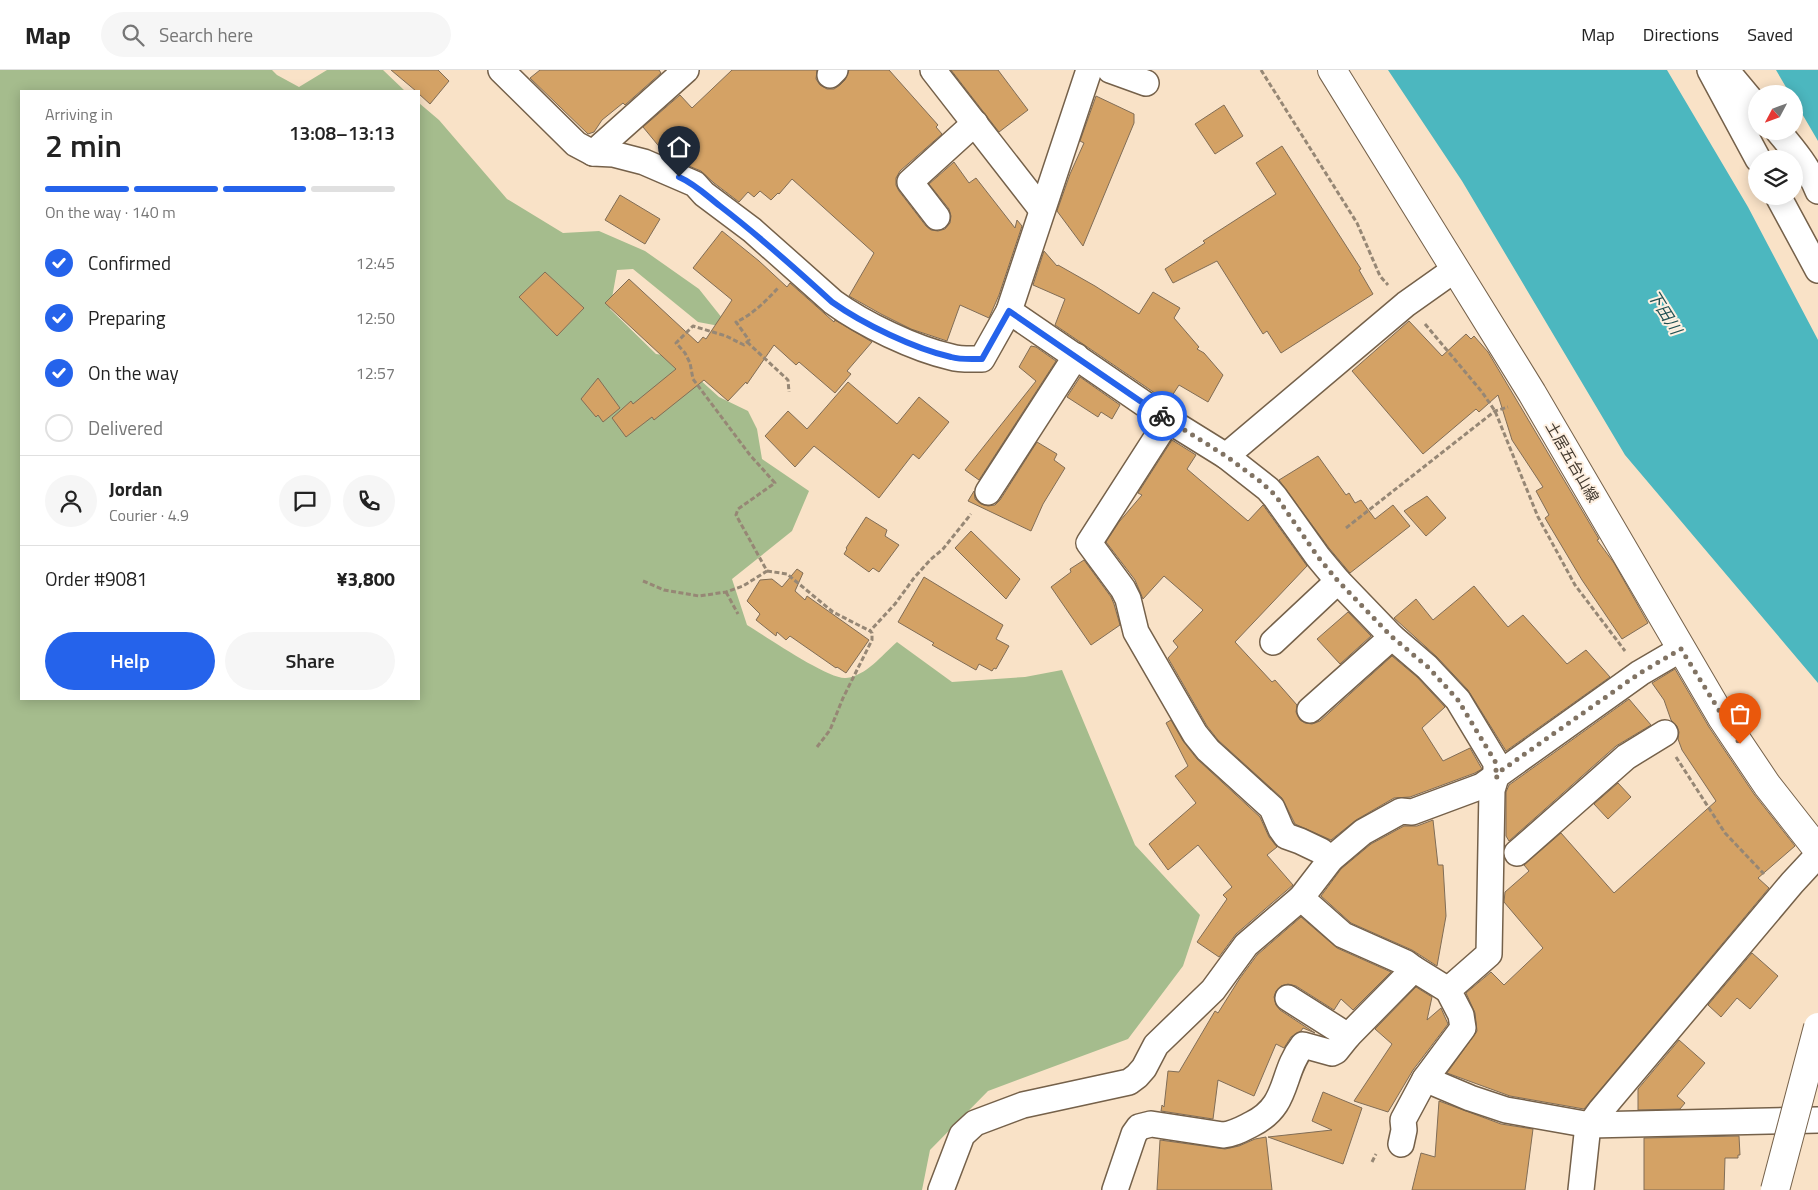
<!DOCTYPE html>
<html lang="en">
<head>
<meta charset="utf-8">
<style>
  :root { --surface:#fff; --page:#f6f6f6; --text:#222; --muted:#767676; --line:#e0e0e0; --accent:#2563eb }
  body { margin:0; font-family:"Titillium Web","Noto Sans JP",sans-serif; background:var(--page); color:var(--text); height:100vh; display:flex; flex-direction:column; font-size:19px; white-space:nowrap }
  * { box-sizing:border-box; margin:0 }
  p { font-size:16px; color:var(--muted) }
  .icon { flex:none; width:28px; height:28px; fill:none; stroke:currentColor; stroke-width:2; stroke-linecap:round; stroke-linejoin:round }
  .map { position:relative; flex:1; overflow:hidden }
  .panel { position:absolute; left:20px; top:20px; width:400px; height:610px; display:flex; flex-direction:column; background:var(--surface); border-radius:0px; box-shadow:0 2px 12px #0003 }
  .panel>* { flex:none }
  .needle { width:32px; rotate:229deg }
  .buttons { position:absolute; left:1748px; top:15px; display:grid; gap:10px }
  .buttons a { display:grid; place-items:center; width:55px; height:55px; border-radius:50%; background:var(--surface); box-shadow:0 2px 12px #0003; font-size:25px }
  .pin { position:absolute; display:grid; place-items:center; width:42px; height:42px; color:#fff; margin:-51px -21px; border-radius:50% 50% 50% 0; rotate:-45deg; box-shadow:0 0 5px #0007 }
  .pin .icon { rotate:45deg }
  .courier { position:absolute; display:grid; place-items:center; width:50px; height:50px; margin:-25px; border:4px solid #2563eb; border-radius:50%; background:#fff; color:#222; box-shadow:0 1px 6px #0007 }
  .head em { font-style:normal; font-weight:600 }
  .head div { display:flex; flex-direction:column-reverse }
  .head { display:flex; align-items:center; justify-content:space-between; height:85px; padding:0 25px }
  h1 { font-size:32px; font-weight:600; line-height:38px }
  .bar { display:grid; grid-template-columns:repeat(4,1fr); gap:8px 5px; align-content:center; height:60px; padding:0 25px }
  .bar i { height:6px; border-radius:4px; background:var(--line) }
  .bar .selected { background:var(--accent) }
  .bar p { grid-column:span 4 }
  .line { display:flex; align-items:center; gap:12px; padding:0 25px; border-top:1px solid var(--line) }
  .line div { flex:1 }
  .round { display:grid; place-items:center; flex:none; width:52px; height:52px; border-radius:26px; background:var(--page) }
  ol { padding:0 25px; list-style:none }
  li { display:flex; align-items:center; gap:15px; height:55px }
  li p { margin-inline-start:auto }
  li .icon { padding:5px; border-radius:50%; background:var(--accent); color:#fff; stroke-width:4 }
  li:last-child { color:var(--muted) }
  li i { width:28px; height:28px; border:2px solid var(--line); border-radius:50% }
  .cta { display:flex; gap:10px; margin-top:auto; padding:10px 25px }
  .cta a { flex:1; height:58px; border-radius:30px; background:var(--accent); color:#fff; font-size:20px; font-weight:600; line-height:58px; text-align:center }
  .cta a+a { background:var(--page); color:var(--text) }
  header { display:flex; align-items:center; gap:30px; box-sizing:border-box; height:70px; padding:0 25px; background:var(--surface); border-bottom:1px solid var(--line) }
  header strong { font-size:24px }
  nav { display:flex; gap:28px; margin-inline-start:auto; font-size:18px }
  .search { width:350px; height:45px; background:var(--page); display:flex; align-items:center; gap:12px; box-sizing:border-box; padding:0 18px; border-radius:28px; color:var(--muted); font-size:19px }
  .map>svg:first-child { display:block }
  .green { fill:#a5bc8d }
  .water { fill:#4cb7bf }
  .building { fill:#d4a265; stroke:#816d56 }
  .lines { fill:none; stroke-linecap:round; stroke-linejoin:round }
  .minor-casing { stroke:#75614a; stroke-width:28 }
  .primary-casing { stroke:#75614a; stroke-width:30 }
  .path { stroke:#968775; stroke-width:3; stroke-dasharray:5 2.5; stroke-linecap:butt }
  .minor { stroke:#fff; stroke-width:25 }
  .primary { stroke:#fff; stroke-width:28 }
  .motorway-bridge-casing { stroke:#75614a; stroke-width:30; stroke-linecap:butt }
  .motorway-bridge { stroke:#fff; stroke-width:28 }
  .done { stroke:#817363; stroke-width:5; stroke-dasharray:0 9 }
  .route { stroke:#2563eb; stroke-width:6 }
  .labels { text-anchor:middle; stroke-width:4; stroke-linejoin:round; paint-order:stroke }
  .street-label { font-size:15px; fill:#40372d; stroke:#fef0e1 }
  .water-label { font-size:16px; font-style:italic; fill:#225154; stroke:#fef0e1 }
</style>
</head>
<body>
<header>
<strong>Map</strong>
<div class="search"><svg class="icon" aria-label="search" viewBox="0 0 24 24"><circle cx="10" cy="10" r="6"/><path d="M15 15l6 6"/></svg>Search here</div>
<nav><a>Map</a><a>Directions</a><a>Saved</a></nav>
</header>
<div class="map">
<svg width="1818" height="1120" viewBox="0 0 1818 1120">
  <rect width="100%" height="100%" fill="#f9e2c7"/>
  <path class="green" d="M 0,0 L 272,0 L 277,5 L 299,17 L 327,0 L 383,0 L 405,21 L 21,21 L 21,629 L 419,629 L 419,33 L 439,50 L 507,129 L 563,163 L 599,161 L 645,181 L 699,219 L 730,258 L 698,252 L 633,199 L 617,200 L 610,239 L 656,284 L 690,289 L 698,308 L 719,327 L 748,341 L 757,359 L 762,389 L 809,421 L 792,461 L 732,509 L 747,555 C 765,566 829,610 846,608 C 866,606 882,585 897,572 L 952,612 L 1025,607 L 1062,600 L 1135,775 L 1200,845 L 1183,896 L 1128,969 L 988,1021 L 930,1080 L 922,1120 L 0,1120 Z"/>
  <g class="water">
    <path d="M 1388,0 L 1667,0 L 1748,137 L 1818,270 L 1818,613 L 1625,385 L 1462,111 Z"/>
    <path d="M 1776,0 L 1818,0 L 1818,71 L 1794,30 L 1794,24 L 1790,24 Z"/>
  </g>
  <g class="building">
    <path d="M 391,0 L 438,0 L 449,11 L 430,34 L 419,24 L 419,21 L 416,21 Z"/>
    <path d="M 540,0 L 659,0 L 661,3 L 625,35 L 623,33 L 602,50 L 594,62 L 588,64 L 530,8 Z"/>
    <path d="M 732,0 L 817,0 L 816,9 L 820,15 L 827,19 L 834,19 L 840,15 L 845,10 L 849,0 L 889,0 L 938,55 L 936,57 L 942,64 L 900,101 L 896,108 L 896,115 L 899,121 L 926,156 L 931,160 L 938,161 L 945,159 L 950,153 L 951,146 L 949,139 L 929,114 L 954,92 L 969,113 L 976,108 L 1015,158 L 1017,150 L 1022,156 L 999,225 L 989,248 L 960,235 L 947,271 L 911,259 L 881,244 L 849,226 L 874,183 L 792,109 L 779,124 L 778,123 L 771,130 L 760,121 L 754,127 L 748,122 L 739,132 L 714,113 L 701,101 L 684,94 L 669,75 L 662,80 L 643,57 L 680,25 L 692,38 Z"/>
    <path d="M 951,0 L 998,0 L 1028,40 L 999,62 Z"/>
    <path d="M 1096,26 L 1134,44 L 1134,53 L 1083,176 L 1057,141 L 1070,104 L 1084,73 L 1080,71 Z"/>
    <path d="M 1224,35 L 1243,66 L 1215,84 L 1195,54 Z"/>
    <path d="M 1282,76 L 1361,199 L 1359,200 L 1373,224 L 1281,283 L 1267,261 L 1263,264 L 1217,191 L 1173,213 L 1165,199 L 1205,173 L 1203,171 L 1276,124 L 1256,93 Z"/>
    <path d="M 620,125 L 660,149 L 645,174 L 605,150 Z"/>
    <path d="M 722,161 L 759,191 L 787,217 L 790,213 L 834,252 L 835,250 L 872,272 L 847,301 L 851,304 L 835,323 L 799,292 L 796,295 L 774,275 L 747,314 L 746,312 L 728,331 L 704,310 L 654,350 L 652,347 L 626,367 L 612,348 L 631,331 L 633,334 L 676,299 L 605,233 L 629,209 L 698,273 L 703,267 L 706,269 L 732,230 L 693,198 Z"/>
    <path d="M 1044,181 L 1057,196 L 1058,195 L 1095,216 L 1139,244 L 1153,222 L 1180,238 L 1174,248 L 1199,277 L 1197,279 L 1204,283 L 1223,305 L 1208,332 L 1179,315 L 1168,332 L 1055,255 L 1065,229 L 1033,215 Z"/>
    <path d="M 545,202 L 584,238 L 557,266 L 519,227 Z"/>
    <path d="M 1409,251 L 1442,286 L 1466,264 L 1471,269 L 1474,266 L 1488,282 L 1599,469 L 1597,470 L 1614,493 L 1648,553 L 1622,569 L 1582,510 L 1545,448 L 1549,445 L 1536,421 L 1543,417 L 1512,370 L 1498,325 L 1479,342 L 1476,339 L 1423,384 L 1352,301 Z"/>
    <path d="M 1031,276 L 1036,277 L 1056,291 L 979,410 L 965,400 L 1036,311 L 1019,297 Z"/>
    <path d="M 1080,307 L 1120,335 L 1112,349 L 1101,342 L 1098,347 L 1067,327 Z"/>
    <path d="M 598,308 L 620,338 L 603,352 L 598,345 L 596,347 L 581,329 Z"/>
    <path d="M 848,312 L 897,354 L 919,327 L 949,352 L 919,389 L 913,384 L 879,428 L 814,376 L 795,397 L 765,366 L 788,341 L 807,359 Z"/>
    <path d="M 1172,370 L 1196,385 L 1187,399 L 1248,451 L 1263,435 L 1307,496 L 1235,572 L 1272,612 L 1275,610 L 1297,635 L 1296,642 L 1300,650 L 1305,653 L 1312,654 L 1320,651 L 1392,586 L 1417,607 L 1445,637 L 1422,658 L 1443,691 L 1470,678 L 1482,699 L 1475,703 L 1410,727 L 1394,728 L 1356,750 L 1331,770 L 1295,754 L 1282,728 L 1218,670 L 1207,656 L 1168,588 L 1178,577 L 1173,571 L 1203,540 L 1164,506 L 1143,529 L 1135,510 L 1106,472 L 1119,452 L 1142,425 L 1138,423 Z"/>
    <path d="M 1037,372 L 1057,384 L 1054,390 L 1065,398 L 1043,434 L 1031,461 L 968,431 L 974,421 L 975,429 L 981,434 L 988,436 L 995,435 L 1000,430 Z"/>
    <path d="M 1318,386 L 1346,425 L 1349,423 L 1355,433 L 1361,430 L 1375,449 L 1393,435 L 1410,456 L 1350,503 L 1329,478 L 1279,410 Z"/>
    <path d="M 1427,426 L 1446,448 L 1426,466 L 1404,441 Z"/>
    <path d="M 866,447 L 887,460 L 885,466 L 899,475 L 879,502 L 873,498 L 869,502 L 844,484 L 847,479 L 846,478 Z"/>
    <path d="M 971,461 L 1020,509 L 1006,529 L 955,478 Z"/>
    <path d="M 1084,490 L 1111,527 L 1114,534 L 1120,555 L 1091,575 L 1051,517 L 1071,502 L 1070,499 Z"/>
    <path d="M 797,499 L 803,503 L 795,521 L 805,530 L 807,526 L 869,570 L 846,603 L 837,597 L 836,598 L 790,566 L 786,570 L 777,562 L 776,566 L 756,550 L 760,544 L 747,531 L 760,510 L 772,509 L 782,517 Z"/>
    <path d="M 924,507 L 1003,555 L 996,569 L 1009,576 L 996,599 L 994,598 L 992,601 L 979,594 L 976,600 L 932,575 L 934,573 L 898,552 Z"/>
    <path d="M 1474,516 L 1508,557 L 1523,545 L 1567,594 L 1586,580 L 1610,607 L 1506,681 L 1468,620 L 1437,587 L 1394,548 L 1416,529 L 1433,550 Z"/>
    <path d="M 1348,542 L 1371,566 L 1340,594 L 1317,569 Z"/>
    <path d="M 1675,599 L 1709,657 L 1754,724 L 1795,776 L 1758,808 L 1769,818 L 1584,1039 L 1510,1026 L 1447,1003 L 1477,961 L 1475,943 L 1466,923 L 1491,902 L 1504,915 L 1543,878 L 1504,832 L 1505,822 L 1529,801 L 1524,795 L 1561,763 L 1614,823 L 1716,731 L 1682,680 L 1678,669 L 1679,662 L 1677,656 L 1671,650 L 1664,630 L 1652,613 Z"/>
    <path d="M 1629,629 L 1651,655 L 1616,676 L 1509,771 L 1506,766 L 1506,722 L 1509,715 Z"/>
    <path d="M 1171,650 L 1183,671 L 1197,689 L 1260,747 L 1269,767 L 1277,777 L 1267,785 L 1293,815 L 1236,864 L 1219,887 L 1197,872 L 1227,829 L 1223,825 L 1232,817 L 1198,775 L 1168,800 L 1149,774 L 1196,733 L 1175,706 L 1188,696 L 1166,653 Z"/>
    <path d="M 1618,713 L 1631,727 L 1608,749 L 1594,734 Z"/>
    <path d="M 1433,750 L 1438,795 L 1443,795 L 1446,846 L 1437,896 L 1412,880 L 1351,853 L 1321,826 L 1341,799 L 1371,774 L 1404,756 L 1417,756 Z"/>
    <path d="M 1301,847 L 1337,878 L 1391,902 L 1353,940 L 1341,929 L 1334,940 L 1296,916 L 1288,914 L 1281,916 L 1276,921 L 1274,927 L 1276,935 L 1280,940 L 1315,963 L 1303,958 L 1301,961 L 1291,967 L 1284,978 L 1276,974 L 1254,1026 L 1218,1010 L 1213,1049 L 1161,1041 L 1162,1035 L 1164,1037 L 1168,1001 L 1179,1002 L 1215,941 L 1218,943 L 1240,908 L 1257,885 Z"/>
    <path d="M 1752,883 L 1778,906 L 1750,939 L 1737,928 L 1721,947 L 1708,935 Z"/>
    <path d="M 1416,917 L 1432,927 L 1427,950 L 1441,938 L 1448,954 L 1413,1000 L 1388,1042 L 1354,1031 L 1392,974 L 1375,959 Z"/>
    <path d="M 1679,970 L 1705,993 L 1677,1026 L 1685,1033 L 1680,1039 L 1638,1040 L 1638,1019 Z"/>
    <path d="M 1323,1022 L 1362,1038 L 1343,1094 L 1268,1067 L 1332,1060 L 1312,1051 Z"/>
    <path d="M 1439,1031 L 1501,1054 L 1533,1059 L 1525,1120 L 1412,1120 L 1421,1083 L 1435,1087 Z"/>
    <path d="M 1739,1066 L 1740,1085 L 1738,1085 L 1738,1088 L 1725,1088 L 1724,1120 L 1644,1120 L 1644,1068 Z"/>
    <path d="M 1266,1067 L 1272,1120 L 1157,1120 L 1160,1070 L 1225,1079 L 1239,1076 L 1255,1069 Z"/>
  </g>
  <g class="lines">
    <defs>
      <g id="minor">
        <path d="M 501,0 L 576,74 L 593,83 L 613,84 L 644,92 L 695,114 L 704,124 L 752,160 L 833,232 C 863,254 915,279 951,287 C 961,290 972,289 982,289 L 1009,241"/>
        <path d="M 933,0 L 1042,140"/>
        <path d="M 1089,0 L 1009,241 L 1168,350 L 1226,386 L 1268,419 L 1275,427 L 1318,487 L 1338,511 L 1392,567 L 1427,597 L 1458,630 L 1496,693 L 1496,707 L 1492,720 L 1489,884 L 1448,920 L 1461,945 L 1463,958 L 1425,1009 L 1470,1028 L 1506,1040 L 1590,1055 L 1818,1050"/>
        <path d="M 1110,0 L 1146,13"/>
        <path d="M 1710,0 L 1758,89"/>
        <path d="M 1726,0 L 1756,36"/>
        <path d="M 830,5 L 835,0"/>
        <path d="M 1778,61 C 1794,80 1809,98 1818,121"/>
        <path d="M 593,83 L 686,0"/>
        <path d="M 1778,126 L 1818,200"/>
        <path d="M 937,147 L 910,112 L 975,53"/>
        <path d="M 1168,350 L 1089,473 L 1123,519 L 1128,529 L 1136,562 L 1195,664 L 1208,680 L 1272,738 L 1281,759 L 1286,766 L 1300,771 L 1321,781 L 1331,789"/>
        <path d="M 1226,386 L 1406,234 L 1454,200"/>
        <path d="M 988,422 L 1076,286"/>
        <path d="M 1273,572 L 1338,511"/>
        <path d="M 1310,640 L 1392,567"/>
        <path d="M 1517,783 L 1626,687 L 1665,663"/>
        <path d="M 1301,828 L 1343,865 L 1406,893 L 1414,899"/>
        <path d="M 1288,928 L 1348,966"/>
        <path d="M 1401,1074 L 1404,1060 L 1403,1050 L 1425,1009"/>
        <path d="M 941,1120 L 962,1065 L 975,1053 L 1023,1035 L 1129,1012 L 1137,1006 L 1144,998 L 1156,975 L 1213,920 L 1246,875 L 1301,828 L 1331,789 L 1363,762 L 1401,741 L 1412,742 L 1482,716 L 1640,603 L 1681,579"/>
        <path d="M 1115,1120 L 1134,1064 L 1139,1057 L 1151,1054 L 1223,1065 C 1234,1064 1242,1059 1252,1054 C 1290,1035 1280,1004 1303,975 L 1332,983 L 1336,981 L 1348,966 L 1414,899 L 1448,920"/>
        <path d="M 1581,1120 L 1587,1064 L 1590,1055 L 1601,1040 L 1792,813 L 1818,785"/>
      </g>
      <path id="primary" d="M 1332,0 L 1532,323 L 1722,648 L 1767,715 L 1818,780"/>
    </defs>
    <use href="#minor" class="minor-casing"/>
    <use href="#primary" class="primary-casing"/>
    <g class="path">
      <path d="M 1261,0 L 1357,153 L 1380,206 L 1388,215"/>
      <path d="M 1425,254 L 1482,322 L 1495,341 L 1538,447 L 1575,515 L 1625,581"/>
      <path d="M 747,272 L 788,310 L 789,322"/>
      <path d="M 1346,458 L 1495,341 L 1508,337"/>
      <path d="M 767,501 L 787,504 L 833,542 L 870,561"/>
      <path d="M 643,511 L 664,520 L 699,526 L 726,522 L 743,516 L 767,501 L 736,445 L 738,439 L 775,413 L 750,385 L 693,309 L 690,293 L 685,283 L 676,273 L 693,256 L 726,266 L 744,275 L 749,270 L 736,252 C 752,245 766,231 778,218"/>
      <path d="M 726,522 L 738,544"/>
      <path d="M 817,677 L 830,660 L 843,628 L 872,570 L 872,563 L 870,561 L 895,534 L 914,508 L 930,490 L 943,479 L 971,444"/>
      <path d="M 1676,687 L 1725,763 L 1764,804"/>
      <path d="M 1372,1092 L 1376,1084"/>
    </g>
    <use href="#minor" class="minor"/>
    <use href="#primary" class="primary"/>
    <defs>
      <path id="motorway-bridge" d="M 1775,1120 L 1818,957"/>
    </defs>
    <use href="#motorway-bridge" class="motorway-bridge-casing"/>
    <use href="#motorway-bridge" class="motorway-bridge"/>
  </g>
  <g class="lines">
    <path class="done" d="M 1162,346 L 1226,386 L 1261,412 L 1276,426 L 1318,487 L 1338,511 L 1392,567 L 1428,597 L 1458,630 L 1496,693 L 1496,708 L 1502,700 L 1640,603 L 1681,579 L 1740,674"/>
    <path class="route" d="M 679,107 C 695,114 706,125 720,136 C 759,166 796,199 832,232 C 863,254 915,279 951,287 C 961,290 972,289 982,289 L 1009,241 L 1162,346"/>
  </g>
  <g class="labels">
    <g class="street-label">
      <text transform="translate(1572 392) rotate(60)" y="5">土居五台山線</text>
    </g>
    <g class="water-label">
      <text transform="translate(1665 242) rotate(58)" y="6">下田川</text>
    </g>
  </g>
</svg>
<div class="buttons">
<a><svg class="needle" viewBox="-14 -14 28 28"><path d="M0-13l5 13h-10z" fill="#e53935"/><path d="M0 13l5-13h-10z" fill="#767676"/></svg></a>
<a><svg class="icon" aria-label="layers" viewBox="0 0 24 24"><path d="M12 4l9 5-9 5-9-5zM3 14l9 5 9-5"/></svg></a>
</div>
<div class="pin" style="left:1740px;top:674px;background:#ea580c"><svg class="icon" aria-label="bag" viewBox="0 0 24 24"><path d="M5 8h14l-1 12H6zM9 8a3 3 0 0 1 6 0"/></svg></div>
<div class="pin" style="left:679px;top:107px;background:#1f2937"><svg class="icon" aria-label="home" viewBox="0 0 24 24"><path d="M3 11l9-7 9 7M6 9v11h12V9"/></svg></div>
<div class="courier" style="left:1162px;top:346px"><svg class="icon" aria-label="bike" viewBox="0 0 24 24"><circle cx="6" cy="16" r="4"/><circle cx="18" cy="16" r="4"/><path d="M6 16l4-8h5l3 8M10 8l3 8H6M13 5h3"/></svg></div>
<section class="panel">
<div class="head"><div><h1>2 min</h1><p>Arriving in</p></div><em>13:08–13:13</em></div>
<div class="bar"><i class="selected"></i><i class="selected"></i><i class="selected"></i><i></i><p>On the way · 140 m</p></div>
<ol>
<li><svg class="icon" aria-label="check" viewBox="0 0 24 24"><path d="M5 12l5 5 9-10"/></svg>Confirmed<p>12:45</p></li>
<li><svg class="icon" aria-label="check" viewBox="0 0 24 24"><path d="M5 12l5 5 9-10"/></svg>Preparing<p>12:50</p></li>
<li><svg class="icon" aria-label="check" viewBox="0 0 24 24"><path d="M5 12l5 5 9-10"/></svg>On the way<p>12:57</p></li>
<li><i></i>Delivered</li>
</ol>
<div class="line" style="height:90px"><a class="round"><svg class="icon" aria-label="person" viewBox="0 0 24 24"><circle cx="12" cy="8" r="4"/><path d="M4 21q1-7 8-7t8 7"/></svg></a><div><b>Jordan</b><p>Courier · 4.9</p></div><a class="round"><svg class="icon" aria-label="chat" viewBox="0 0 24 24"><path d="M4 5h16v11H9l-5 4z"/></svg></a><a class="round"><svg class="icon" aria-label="phone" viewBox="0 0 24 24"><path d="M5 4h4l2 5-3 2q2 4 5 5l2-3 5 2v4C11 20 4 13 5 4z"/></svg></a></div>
<div class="line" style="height:65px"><div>Order #9081</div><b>¥3,800</b></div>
<div class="cta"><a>Help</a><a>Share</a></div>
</section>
</div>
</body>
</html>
